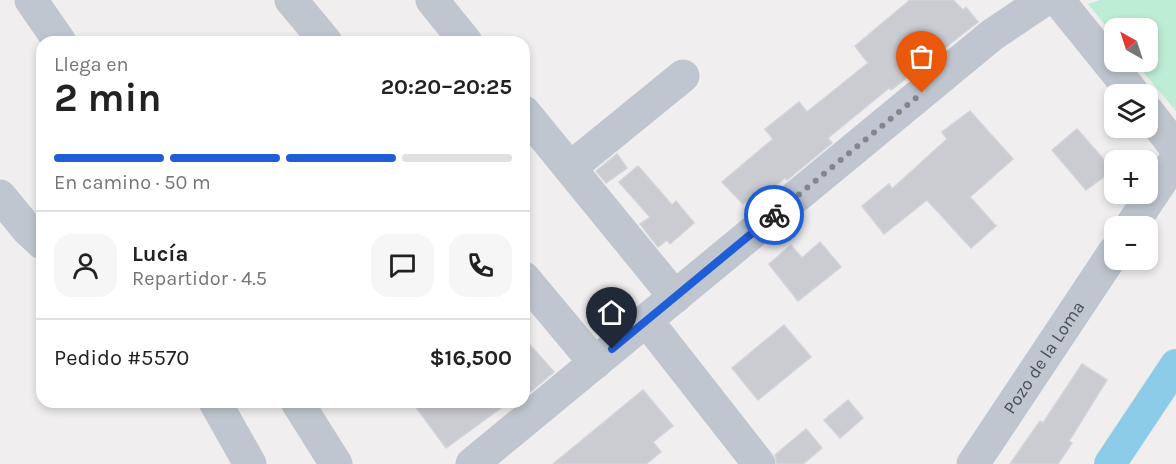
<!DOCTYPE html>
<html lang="es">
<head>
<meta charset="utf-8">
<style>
  :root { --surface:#fff; --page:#f6f6f6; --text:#222; --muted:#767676; --line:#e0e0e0; --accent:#205ed8 }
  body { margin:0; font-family:Karla,sans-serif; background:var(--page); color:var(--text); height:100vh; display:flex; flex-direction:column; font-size:22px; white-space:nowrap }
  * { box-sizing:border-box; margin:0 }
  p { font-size:20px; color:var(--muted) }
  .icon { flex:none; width:33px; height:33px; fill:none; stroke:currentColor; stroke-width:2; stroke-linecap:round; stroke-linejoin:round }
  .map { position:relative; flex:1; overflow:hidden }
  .panel { position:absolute; left:36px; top:36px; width:494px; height:372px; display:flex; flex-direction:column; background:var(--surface); border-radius:18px; box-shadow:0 3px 9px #0003 }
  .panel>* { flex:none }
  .needle { width:39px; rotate:321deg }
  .buttons { position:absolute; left:1104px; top:18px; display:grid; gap:12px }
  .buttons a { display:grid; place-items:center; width:54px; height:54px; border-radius:12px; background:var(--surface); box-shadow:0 3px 9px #0003; font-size:30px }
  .pin { position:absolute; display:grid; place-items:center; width:51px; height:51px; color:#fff; margin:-62px -26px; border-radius:50% 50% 50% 0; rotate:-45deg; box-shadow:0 0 6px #0007 }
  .pin .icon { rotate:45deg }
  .courier { position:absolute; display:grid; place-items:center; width:60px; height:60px; margin:-30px; border:4px solid #205ed8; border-radius:50%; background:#fff; color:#222; box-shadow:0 2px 8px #0007 }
  .overview em { font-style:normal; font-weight:700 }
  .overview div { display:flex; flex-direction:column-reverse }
  .overview { display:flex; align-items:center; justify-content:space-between; height:102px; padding:0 18px }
  h1 { font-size:39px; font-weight:700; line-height:45px }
  .bar { display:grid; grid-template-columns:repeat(4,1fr); gap:9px 6px; align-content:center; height:72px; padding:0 18px }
  .bar i { height:8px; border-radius:4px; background:var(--line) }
  .bar .current { background:var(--accent) }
  .bar p { grid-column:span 4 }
  .line { display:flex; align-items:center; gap:15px; padding:0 18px; border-top:2px solid var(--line) }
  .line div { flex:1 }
  .round { display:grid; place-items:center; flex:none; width:63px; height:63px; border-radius:18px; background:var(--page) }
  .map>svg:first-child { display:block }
  .green { fill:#bdedd4 }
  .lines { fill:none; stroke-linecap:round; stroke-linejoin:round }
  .canal { stroke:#8ccce8; stroke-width:32 }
  .building { fill:#cbccd2; stroke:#d2d3d9; stroke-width:1.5 }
  .minor { stroke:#bfc6cf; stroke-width:33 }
  .done { stroke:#82878e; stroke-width:6; stroke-dasharray:0 10.8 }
  .route { stroke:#205ed8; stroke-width:8 }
  .labels { text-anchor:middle; stroke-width:4.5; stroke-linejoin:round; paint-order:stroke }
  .street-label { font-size:18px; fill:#474f5a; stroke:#fff }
</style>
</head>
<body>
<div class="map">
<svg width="1176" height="464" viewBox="0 0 1176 464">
  <rect width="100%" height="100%" fill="#f0eeee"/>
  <path class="green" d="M 1100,0 L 1176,0 L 1176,111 L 1135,62 L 1148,62 L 1148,28 L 1114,28 L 1114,36 L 1088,4 Z"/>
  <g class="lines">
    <path class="canal" d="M 1110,464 L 1176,365"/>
  </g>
  <g class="building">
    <path d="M 910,0 L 953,0 L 963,10 L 966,7 L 978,22 L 891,90 L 889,88 L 828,138 L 832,143 L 787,180 L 785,178 L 763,195 L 758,190 L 743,204 L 722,182 L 773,139 L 765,129 L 799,102 L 807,112 L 868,63 L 855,46 Z"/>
    <path d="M 970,111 L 1013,159 L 970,197 L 996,226 L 971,248 L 927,200 L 884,234 L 862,206 L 889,184 L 892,189 L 947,139 L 942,132 Z"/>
    <path d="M 1077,129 L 1113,170 L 1086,190 L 1052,150 Z"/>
    <path d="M 617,154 L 627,168 L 606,183 L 596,171 Z"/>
    <path d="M 638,166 L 672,205 L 676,201 L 694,223 L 670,244 L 667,240 L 658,247 L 640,224 L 650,217 L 619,182 Z"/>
    <path d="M 820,242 L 841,267 L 798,301 L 769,264 L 791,245 L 802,258 Z"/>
    <path d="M 784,325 L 811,357 L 758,400 L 732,368 Z"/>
    <path d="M 524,338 L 554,372 L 530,392 L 524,384 Z"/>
    <path d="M 1082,364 L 1107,380 L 1069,441 L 1072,443 L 1058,464 L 1010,464 L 1040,421 L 1043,423 Z"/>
    <path d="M 643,390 L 673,426 L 653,442 L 661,452 L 646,464 L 553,464 Z"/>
    <path d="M 848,400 L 863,418 L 840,438 L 824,420 Z"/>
    <path d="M 412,402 L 509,402 L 446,448 Z"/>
    <path d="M 806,429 L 822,448 L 803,464 L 777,464 L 775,455 Z"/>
  </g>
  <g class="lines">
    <g class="minor">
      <path d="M 31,0 L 60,42"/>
      <path d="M 291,0 L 326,42"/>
      <path d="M 432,0 L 466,42"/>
      <path d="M 1058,0 L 1134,94"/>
      <path d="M 524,112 L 675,297"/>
      <path d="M 1148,112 L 1176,148"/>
      <path d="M 570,168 L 683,76"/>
      <path d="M 0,196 L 28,230 L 42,243"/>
      <path d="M 1131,226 L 1176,159"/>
      <path d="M 524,278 L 595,363"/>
      <path d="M 647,321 L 759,464"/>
      <path d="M 215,402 L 250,464"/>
      <path d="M 297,402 L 336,464"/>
      <path d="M 472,464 L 992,35 L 1044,0"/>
      <path id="s1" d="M 973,464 L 1114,252"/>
    </g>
  </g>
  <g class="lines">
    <path class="done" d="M 774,215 L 922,93"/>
    <path class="route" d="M 612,349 L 774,215"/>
  </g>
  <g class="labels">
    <g class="street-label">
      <text dy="6" stroke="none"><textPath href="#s1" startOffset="128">Pozo de la Loma</textPath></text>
    </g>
  </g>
</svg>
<div class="buttons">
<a><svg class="needle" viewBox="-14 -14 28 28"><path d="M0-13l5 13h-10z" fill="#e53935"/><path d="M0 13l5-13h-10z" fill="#767676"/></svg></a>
<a><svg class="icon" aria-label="layers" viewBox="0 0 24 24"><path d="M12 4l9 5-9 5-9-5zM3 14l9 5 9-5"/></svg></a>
<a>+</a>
<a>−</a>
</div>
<div class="pin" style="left:922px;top:93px;background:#ea580c"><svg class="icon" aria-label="bag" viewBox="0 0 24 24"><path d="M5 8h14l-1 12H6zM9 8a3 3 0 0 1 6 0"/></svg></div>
<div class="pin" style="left:612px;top:349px;background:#1f2937"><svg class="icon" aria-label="home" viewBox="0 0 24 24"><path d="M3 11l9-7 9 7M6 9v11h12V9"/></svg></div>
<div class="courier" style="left:774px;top:215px"><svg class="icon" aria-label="bike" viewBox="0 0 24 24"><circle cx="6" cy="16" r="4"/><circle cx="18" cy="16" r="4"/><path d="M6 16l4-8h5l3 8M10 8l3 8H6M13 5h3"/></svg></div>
<section class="panel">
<div class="overview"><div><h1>2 min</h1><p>Llega en</p></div><em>20:20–20:25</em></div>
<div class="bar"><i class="current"></i><i class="current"></i><i class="current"></i><i></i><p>En camino · 50 m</p></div>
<div class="line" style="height:108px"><a class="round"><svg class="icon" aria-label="person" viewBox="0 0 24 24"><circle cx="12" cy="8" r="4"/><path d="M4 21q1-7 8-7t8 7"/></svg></a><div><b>Lucía</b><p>Repartidor · 4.5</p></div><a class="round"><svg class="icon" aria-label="chat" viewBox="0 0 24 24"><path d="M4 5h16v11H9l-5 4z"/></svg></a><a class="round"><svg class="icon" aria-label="phone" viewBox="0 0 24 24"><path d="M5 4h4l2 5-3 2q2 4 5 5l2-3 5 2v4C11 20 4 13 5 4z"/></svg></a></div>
<div class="line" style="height:78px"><div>Pedido #5570</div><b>$16,500</b></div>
</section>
</div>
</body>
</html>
